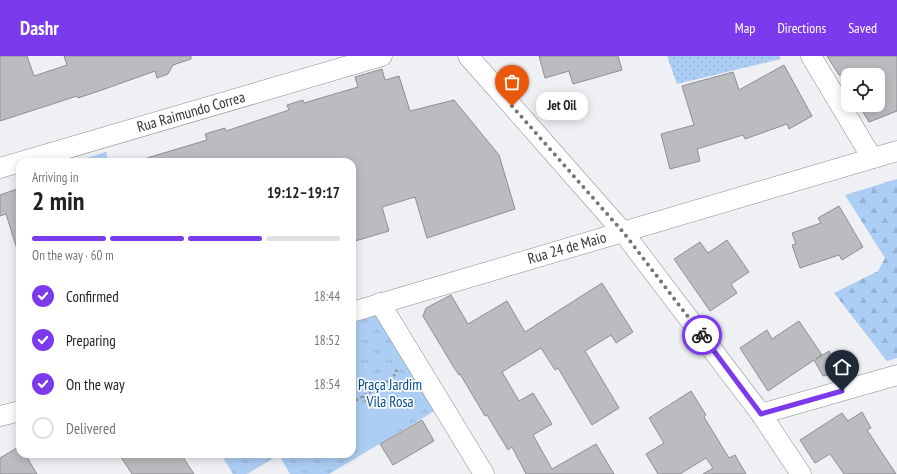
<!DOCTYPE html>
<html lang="en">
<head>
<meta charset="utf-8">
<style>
  :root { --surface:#fff; --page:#f6f6f6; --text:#222; --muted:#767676; --line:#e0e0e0; --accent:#7c3aed }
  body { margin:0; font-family:"PT Sans Narrow",sans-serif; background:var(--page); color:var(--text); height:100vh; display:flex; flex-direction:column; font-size:15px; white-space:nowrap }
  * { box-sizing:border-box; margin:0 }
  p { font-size:13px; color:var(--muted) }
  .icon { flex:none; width:22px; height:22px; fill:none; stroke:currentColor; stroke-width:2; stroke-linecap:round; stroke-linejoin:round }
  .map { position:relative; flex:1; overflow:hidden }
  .sheet { position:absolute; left:16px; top:102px; width:340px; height:300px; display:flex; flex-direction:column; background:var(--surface); border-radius:12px; box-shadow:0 2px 10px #0003 }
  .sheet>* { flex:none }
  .fabs { position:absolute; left:841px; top:12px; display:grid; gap:8px }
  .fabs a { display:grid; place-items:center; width:44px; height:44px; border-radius:8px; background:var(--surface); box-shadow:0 2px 10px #0003; font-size:20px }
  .pin { position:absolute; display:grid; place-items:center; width:34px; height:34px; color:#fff; margin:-41px -17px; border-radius:50% 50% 50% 0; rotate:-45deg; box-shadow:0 0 4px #0007 }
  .pin .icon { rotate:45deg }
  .courier { position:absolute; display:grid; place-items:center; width:40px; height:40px; margin:-20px; border:3px solid #7c3aed; border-radius:50%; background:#fff; color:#222; box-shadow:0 1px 5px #0007 }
  .bubble { position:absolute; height:28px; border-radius:12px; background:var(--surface); box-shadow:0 2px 10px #0003; font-size:13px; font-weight:700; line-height:28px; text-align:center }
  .head em { font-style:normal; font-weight:700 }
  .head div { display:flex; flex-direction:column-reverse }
  .head { display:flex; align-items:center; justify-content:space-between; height:68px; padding:0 16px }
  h1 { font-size:26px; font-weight:700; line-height:30px }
  .bar { display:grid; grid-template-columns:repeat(4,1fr); gap:6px 4px; align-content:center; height:48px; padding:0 16px }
  .bar i { height:5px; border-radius:3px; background:var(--line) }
  .bar .current { background:var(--accent) }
  .bar p { grid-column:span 4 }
  ol { padding:0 16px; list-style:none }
  li { display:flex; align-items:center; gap:12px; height:44px }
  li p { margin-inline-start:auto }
  li .icon { padding:4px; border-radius:50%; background:var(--accent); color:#fff; stroke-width:4 }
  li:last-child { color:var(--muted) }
  li i { width:22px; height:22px; border:2px solid var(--line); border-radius:50% }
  header { display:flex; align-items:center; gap:24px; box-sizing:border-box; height:56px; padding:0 20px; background:var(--accent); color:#fff }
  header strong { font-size:19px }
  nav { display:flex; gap:22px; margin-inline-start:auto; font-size:14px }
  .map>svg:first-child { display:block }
  .grass { fill:url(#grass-dots) }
  .forest { fill:url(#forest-firs) }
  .park { fill:url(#park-tufts) }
  .garden { fill:#accdf4 }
  .building { fill:#babcbf; stroke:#8d8f92 }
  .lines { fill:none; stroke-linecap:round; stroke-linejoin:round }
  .minor-casing { stroke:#8a8c8f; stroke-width:21 }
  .path { stroke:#8e9092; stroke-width:2.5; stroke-dasharray:2 3; stroke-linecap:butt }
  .minor { stroke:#fff; stroke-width:20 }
  .done { stroke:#747577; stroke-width:4; stroke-dasharray:0 7.2 }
  .route { stroke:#7c3aed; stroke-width:5 }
  .labels { text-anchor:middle; stroke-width:3.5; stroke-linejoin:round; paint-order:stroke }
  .street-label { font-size:15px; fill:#323334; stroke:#fdfdff }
  .park-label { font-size:15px; fill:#024d8c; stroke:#fdfdff }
</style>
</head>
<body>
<header>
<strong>Dashr</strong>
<nav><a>Map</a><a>Directions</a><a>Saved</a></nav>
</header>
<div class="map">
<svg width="897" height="418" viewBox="0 0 897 418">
  <defs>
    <pattern id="grass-dots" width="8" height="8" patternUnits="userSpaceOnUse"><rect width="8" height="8" fill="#accdf4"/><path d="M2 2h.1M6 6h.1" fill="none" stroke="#94b0d2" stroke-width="1.8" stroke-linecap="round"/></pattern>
    <pattern id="forest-firs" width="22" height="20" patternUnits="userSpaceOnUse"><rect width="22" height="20" fill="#accdf4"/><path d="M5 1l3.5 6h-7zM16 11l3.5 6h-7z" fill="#94b0d2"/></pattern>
    <pattern id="park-tufts" width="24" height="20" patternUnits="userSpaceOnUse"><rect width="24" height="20" fill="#accdf4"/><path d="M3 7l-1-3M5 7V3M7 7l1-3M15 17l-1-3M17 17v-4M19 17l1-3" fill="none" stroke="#94b0d2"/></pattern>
  </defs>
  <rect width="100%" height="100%" fill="#eef0f3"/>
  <path class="grass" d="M 667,0 L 779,0 L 781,3 L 677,28 Z"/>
  <g class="forest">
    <path d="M 106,96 L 109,106 L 73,106 Z"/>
    <path d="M 897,123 L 897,302 L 887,305 L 834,237 L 878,215 L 885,202 L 845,139 Z"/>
  </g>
  <path class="park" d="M 380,247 L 443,350 L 329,418 L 290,418 L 279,399 L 247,418 L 233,418 L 221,398 L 352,398 L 352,256 Z"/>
  <path class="garden" d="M 398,329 L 417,359 L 356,395 L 352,388 L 352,354 Z"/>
  <g class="building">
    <path d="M 0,0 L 27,0 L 34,20 L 67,9 L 64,0 L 191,0 L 191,3 L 173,9 L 168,18 L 157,22 L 155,15 L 102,34 L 78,42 L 77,40 L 0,65 Z"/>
    <path d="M 539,0 L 618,0 L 622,14 L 573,28 L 569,15 L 545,22 Z"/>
    <path d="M 827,0 L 897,0 L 897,55 L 869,66 L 859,49 L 878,49 L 878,19 L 839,19 Z"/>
    <path d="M 784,9 L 812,60 L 789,73 L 787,68 L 745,83 L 743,79 L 697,93 L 700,105 L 670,113 L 661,78 L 694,69 L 682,30 L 733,16 L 739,34 Z"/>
    <path d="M 382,13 L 385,24 L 399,20 L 410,55 L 454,44 L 499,99 L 515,153 L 427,182 L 415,141 L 382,151 L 389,175 L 355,185 L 352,174 L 352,106 L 147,106 L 147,102 L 207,84 L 205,78 L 225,72 L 226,75 L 289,54 L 287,49 L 303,44 L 304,47 L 358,31 L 355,21 Z"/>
    <path d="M 20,132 L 20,193 L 17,193 L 6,158 L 0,160 L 0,139 Z"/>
    <path d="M 839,150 L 863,191 L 842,204 L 839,199 L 800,212 L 792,189 L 796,188 L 792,177 L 821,167 L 818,162 Z"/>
    <path d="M 727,184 L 749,216 L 731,228 L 737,237 L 710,255 L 674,203 L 700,186 L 708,197 Z"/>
    <path d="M 602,227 L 633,276 L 616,287 L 611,279 L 585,295 L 619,352 L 592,369 L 558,312 L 555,314 L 541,292 L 502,316 L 519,345 L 533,337 L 552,368 L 533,379 L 552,413 L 596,388 L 614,418 L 526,418 L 512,391 L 508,394 L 487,359 L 485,360 L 460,318 L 459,319 L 453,310 L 423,260 L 426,252 L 451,239 L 468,268 L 507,245 L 525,276 Z"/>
    <path d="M 799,265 L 822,299 L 816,303 L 829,295 L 841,316 L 823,320 L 814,304 L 768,335 L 740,292 L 767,274 L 772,283 Z"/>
    <path d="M 691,335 L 706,359 L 704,361 L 729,402 L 735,399 L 746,418 L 703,418 L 713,412 L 706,402 L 680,418 L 658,418 L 646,398 L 664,387 L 649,362 Z"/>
    <path d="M 862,356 L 871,372 L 867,374 L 896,418 L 844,418 L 830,398 L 815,407 L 800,384 L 842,357 L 848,365 Z"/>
    <path d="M 422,364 L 434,385 L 393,409 L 380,388 Z"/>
    <path d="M 20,390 L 20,398 L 25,398 L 37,418 L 0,418 L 0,402 Z"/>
    <path d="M 119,398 L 181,398 L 194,418 L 132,418 Z"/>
  </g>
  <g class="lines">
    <defs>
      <g id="minor">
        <path d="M 468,0 L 623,176 L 761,358 L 801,418"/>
        <path d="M 811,0 L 872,102"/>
        <path d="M 0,112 L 382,0"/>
        <path d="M 380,247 L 484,418"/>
        <path d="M 352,256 L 897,95"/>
        <path d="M 761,358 L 897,319"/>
        <path d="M 0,360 L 20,355"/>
      </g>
    </defs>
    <use href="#minor" class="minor-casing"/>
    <g class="path">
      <path d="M 363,340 L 366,346"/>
      <path d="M 352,347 L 393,322 L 397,313"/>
      <path d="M 342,398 L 344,401"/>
    </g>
    <use href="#minor" class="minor"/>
  </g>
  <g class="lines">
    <path class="done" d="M 512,50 L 623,176 L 702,279"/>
    <path class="route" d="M 702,279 L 761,358 L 842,335"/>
  </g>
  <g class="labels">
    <g class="street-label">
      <text transform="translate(191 56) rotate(-16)" y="5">Rua Raimundo Correa</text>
      <text transform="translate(567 192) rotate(-16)" y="5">Rua 24 de Maio</text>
    </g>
    <g class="park-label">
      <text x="390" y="334">Praça Jardim<tspan x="390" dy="17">Vila Rosa</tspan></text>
    </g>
  </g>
</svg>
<div class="fabs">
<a><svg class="icon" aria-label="locate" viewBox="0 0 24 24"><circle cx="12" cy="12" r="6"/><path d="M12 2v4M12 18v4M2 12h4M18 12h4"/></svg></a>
</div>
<div class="pin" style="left:512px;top:50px;background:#ea580c"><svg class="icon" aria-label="bag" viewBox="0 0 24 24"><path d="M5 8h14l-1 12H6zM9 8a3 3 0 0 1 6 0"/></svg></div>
<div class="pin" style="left:842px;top:335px;background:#1f2937"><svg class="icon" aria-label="home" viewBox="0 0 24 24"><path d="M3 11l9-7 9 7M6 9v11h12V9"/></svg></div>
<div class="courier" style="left:702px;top:279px"><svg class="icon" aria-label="bike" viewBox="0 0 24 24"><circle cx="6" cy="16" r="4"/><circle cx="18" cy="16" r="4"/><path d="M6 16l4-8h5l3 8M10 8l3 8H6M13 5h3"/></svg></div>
<div class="bubble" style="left:536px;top:36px;width:52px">Jet Oil</div>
<section class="sheet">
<div class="head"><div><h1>2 min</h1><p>Arriving in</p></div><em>19:12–19:17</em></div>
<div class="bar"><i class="current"></i><i class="current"></i><i class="current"></i><i></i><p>On the way · 60 m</p></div>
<ol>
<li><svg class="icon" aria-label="check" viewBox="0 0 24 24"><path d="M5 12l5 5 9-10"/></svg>Confirmed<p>18:44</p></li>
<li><svg class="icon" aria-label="check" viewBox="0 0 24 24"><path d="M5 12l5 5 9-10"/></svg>Preparing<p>18:52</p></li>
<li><svg class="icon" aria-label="check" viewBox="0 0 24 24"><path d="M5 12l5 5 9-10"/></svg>On the way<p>18:54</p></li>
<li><i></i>Delivered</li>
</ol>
</section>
</div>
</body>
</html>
